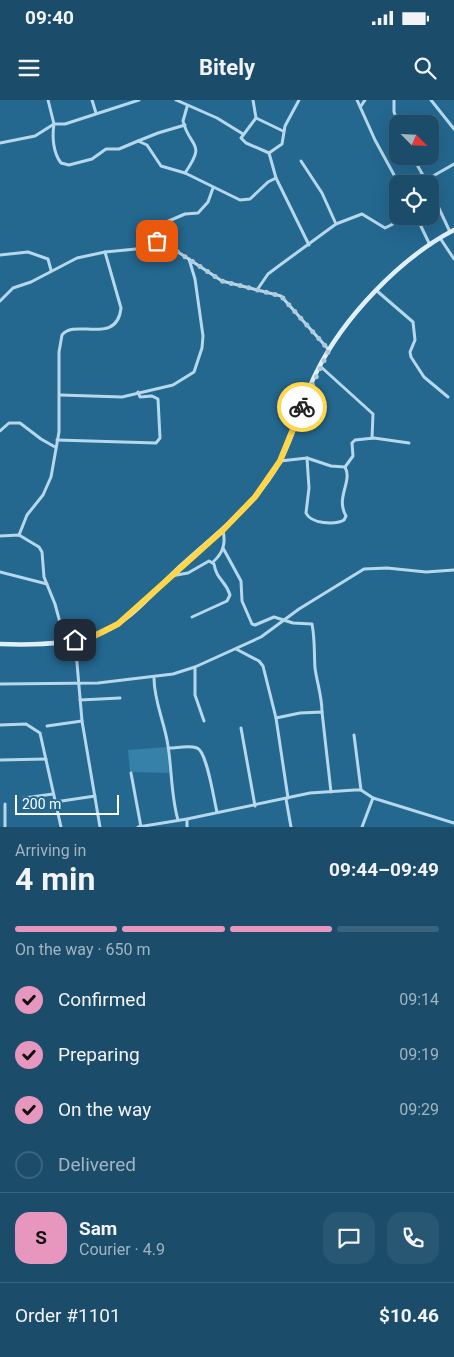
<!DOCTYPE html>
<html lang="en">
<head>
<meta charset="utf-8">
<style>
  :root { --surface:#1b4d6b; --page:#285773; --text:#f1f3f6; --muted:#a0b4c1; --line:#39647e; --accent:#e797bd }
  body { margin:0; font-family:Roboto,sans-serif; background:var(--page); color:var(--text); height:100vh; display:flex; flex-direction:column; font-size:19px; white-space:nowrap }
  * { box-sizing:border-box; margin:0 }
  p { font-size:16px; color:var(--muted) }
  .icon { flex:none; width:28px; height:28px; fill:none; stroke:currentColor; stroke-width:2; stroke-linecap:round; stroke-linejoin:round }
  .map { position:relative; height:727px; overflow:hidden }
  .panel { display:flex; flex-direction:column; background:var(--surface); flex:1 }
  .panel>* { flex:none }
  .needle { width:32px; rotate:114deg }
  .fabs { position:absolute; left:389px; top:15px; display:grid; gap:10px }
  .fabs a { display:grid; place-items:center; width:50px; height:50px; border-radius:10px; background:var(--surface); box-shadow:0 5px 20px #0002,0 0 0 1px var(--line); font-size:25px }
  .scale { position:absolute; left:15px; bottom:12px; width:104px; box-sizing:border-box; padding-left:5px; border:2px solid #fff; border-top:0; font-size:14px; line-height:18px; white-space:nowrap; color:#fff; -webkit-text-stroke:4px #24678f; paint-order:stroke }
  .pin { position:absolute; display:grid; place-items:center; width:42px; height:42px; color:#fff; margin:-21px; border-radius:10px; box-shadow:0 2px 8px #0006 }
  .courier { position:absolute; display:grid; place-items:center; width:50px; height:50px; margin:-25px; border:4px solid #ffd54a; border-radius:50%; background:#fff; color:#222; box-shadow:0 1px 6px #0007 }
  .summary em { font-style:normal; font-weight:700 }
  .summary div { display:flex; flex-direction:column-reverse }
  .summary { display:flex; align-items:center; justify-content:space-between; height:85px; padding:0 15px }
  h1 { font-size:32px; font-weight:700; line-height:38px }
  .bar { display:grid; grid-template-columns:repeat(4,1fr); gap:8px 5px; align-content:center; height:60px; padding:0 15px }
  .bar i { height:6px; border-radius:4px; background:var(--line) }
  .bar .current { background:var(--accent) }
  .bar p { grid-column:span 4 }
  .line { display:flex; align-items:center; gap:12px; padding:0 15px; border-top:1px solid var(--line) }
  .line div { flex:1 }
  .round { display:grid; place-items:center; flex:none; width:52px; height:52px; border-radius:15px; background:var(--page) }
  ol { padding:0 15px; list-style:none }
  li { display:flex; align-items:center; gap:15px; height:55px }
  li p { margin-inline-start:auto }
  li .icon { padding:5px; border-radius:50%; background:var(--accent); color:#111; stroke-width:4 }
  li:last-child { color:var(--muted) }
  li i { width:28px; height:28px; border:2px solid var(--line); border-radius:50% }
  .status { display:flex; justify-content:space-between; align-items:center; height:35px; padding:0 25px; background:var(--surface); direction:ltr }
  .status svg { height:14px; fill:currentColor }
  header { display:flex; justify-content:space-between; align-items:center; height:65px; padding:0 15px; background:var(--surface); font-size:22px; font-weight:700 }
  .map>svg:first-child { display:block }
  .pitch { fill:#3581aa }
  .lines { fill:none; stroke-linecap:round; stroke-linejoin:round }
  .minor { stroke:#b5d8ec; stroke-width:3 }
  .secondary { stroke:#e0f0f9; stroke-width:4.5 }
  .done { stroke:#b2cad8; stroke-width:5; stroke-dasharray:0 9 }
  .route { stroke:#ffd54a; stroke-width:6 }
</style>
</head>
<body>
<div class="status"><b>09:40</b><svg viewBox="0 0 49 12"><path d="M0 12V9h3v3zM5 12V6h3v6zM10 12V3h3v9zM15 12V0h3v12zM26 1h20v11H26zM47 4h2v5h-2z"/></svg></div>
<header><svg class="icon" aria-label="menu" viewBox="0 0 24 24"><path d="M4 6h16M4 12h16M4 18h16"/></svg>Bitely<svg class="icon" aria-label="search" viewBox="0 0 24 24"><circle cx="10" cy="10" r="6"/><path d="M15 15l6 6"/></svg></header>
<div class="map">
<svg width="454" height="727" viewBox="0 0 454 727">
  <rect width="100%" height="100%" fill="#24678f"/>
  <path class="pitch" d="M 167,647 L 169,673 L 130,672 L 128,650 Z"/>
  <g class="lines">
    <g class="minor">
      <path d="M 48,0 L 54,24 L 65,24 L 139,0"/>
      <path d="M 92,0 L 96,13"/>
      <path d="M 176,0 L 217,18 L 243,34"/>
      <path d="M 253,0 L 256,18 L 283,31"/>
      <path d="M 357,0 L 375,40 L 399,84"/>
      <path d="M 394,0 L 394,12 L 399,24"/>
      <path d="M 431,0 L 454,29"/>
      <path d="M 361,6 L 365,0"/>
      <path d="M 256,18 L 241,38 L 246,43 L 269,53"/>
      <path d="M 138,41 L 158,33 L 185,25"/>
      <path d="M 0,43 L 35,36 L 54,24 C 52,36 53,53 61,63 L 69,65 L 92,59 L 106,49 L 119,49 L 138,41 L 147,45 L 161,66 L 185,73 L 240,100 L 250,99 L 268,82 L 276,78"/>
      <path d="M 269,53 L 276,78 L 309,145"/>
      <path d="M 269,53 L 282,44 L 285,26 L 299,0"/>
      <path d="M 412,56 L 428,84"/>
      <path d="M 301,61 L 322,93 L 336,124"/>
      <path d="M 185,73 C 207,41 190,49 183,21 L 187,7"/>
      <path d="M 426,80 L 454,64"/>
      <path d="M 407,84 L 422,74"/>
      <path d="M 430,89 L 450,132"/>
      <path d="M 416,116 L 430,145"/>
      <path d="M 440,138 L 454,159"/>
      <path d="M 157,147 L 157,141 L 164,123 L 185,114 L 198,113 L 208,102 L 213,88"/>
      <path d="M 0,155 L 28,152 L 48,159 L 51,170"/>
      <path d="M 257,190 L 268,174 L 280,165 L 336,124 L 362,114 L 385,128 L 399,121 L 418,119"/>
      <path d="M 377,191 L 413,222 L 415,240 L 410,252 L 411,257 L 424,277 L 448,297"/>
      <path d="M 0,201 L 13,188 L 31,182 L 77,158 L 105,152 L 157,147 L 178,152 L 222,181 L 281,196 L 329,250"/>
      <path d="M 320,266 L 373,314 L 372,338"/>
      <path d="M 60,295 L 122,297 L 173,285 L 194,272 L 202,248 L 203,236 L 195,179 L 189,159"/>
      <path d="M 0,331 L 9,323 L 20,323 L 41,339 L 55,347"/>
      <path d="M 57,340 L 156,343 L 160,338 L 158,299 L 152,296 L 140,297 L 138,292"/>
      <path d="M 307,358 L 309,388 L 306,413 C 311,424 335,425 344,420 L 346,416 C 335,397 353,382 345,367"/>
      <path d="M 280,361 L 307,358 L 331,366 L 345,367"/>
      <path d="M 345,367 L 353,356 L 352,343 L 355,340 L 374,338 L 409,343"/>
      <path d="M 19,435 L 27,415 L 43,395 L 51,377 L 59,332 L 59,252 L 62,235 C 75,218 117,246 121,208 L 105,152"/>
      <path d="M 0,436 L 19,435 L 39,447 L 42,452 L 44,477 L 55,504 L 65,541"/>
      <path d="M 223,448 L 241,481 L 242,501 L 252,524 L 255,525 L 274,517 L 293,523 L 312,524 C 315,539 314,553 315,568 C 317,583 322,596 322,612"/>
      <path d="M 213,462 C 223,453 226,444 223,430"/>
      <path d="M 0,472 L 47,484"/>
      <path d="M 171,476 L 188,473 L 209,461 L 214,464 C 217,481 225,479 230,495 L 227,501 L 192,517"/>
      <path d="M 75,540 L 82,621 L 100,727"/>
      <path d="M 236,549 L 259,561 L 263,566 L 276,618 L 288,698"/>
      <path d="M 195,567 L 195,595 L 204,621"/>
      <path d="M 154,578 C 154,602 165,623 168,646 C 172,671 171,696 178,720"/>
      <path d="M 0,584 L 98,583 L 173,574 L 195,567 L 261,537 L 299,509 L 364,469 L 387,468 L 426,472 L 454,470"/>
      <path d="M 80,600 L 120,598"/>
      <path d="M 276,618 L 300,613 L 322,612 L 331,692"/>
      <path d="M 0,625 L 26,624 L 40,633 L 61,727"/>
      <path d="M 47,626 L 82,621"/>
      <path d="M 241,628 L 255,706"/>
      <path d="M 354,635 L 361,690"/>
      <path d="M 169,648 C 177,648 189,645 197,648 C 207,651 214,701 217,712"/>
      <path d="M 0,660 L 46,659"/>
      <path d="M 131,673 L 141,727"/>
      <path d="M 24,698 L 53,694"/>
      <path d="M 286,699 L 291,727"/>
      <path d="M 55,702 L 95,696"/>
      <path d="M 5,704 L 5,727"/>
      <path d="M 187,719 L 187,727"/>
      <path d="M 138,727 L 187,719 L 310,693 L 355,690 L 361,690 L 373,698 L 454,723"/>
      <path d="M 362,727 L 373,698"/>
    </g>
    <path class="secondary" d="M 0,544 C 29,545 66,545 94,536 C 130,524 155,489 182,465 C 217,433 257,404 280,361 C 295,333 302,301 316,273 C 343,218 400,158 454,130"/>
  </g>
  <g class="lines">
    <path class="done" d="M 157,141 L 157,147 L 178,152 L 222,181 L 281,196 L 329,250 L 302,307"/>
    <path class="route" d="M 75,540 L 94,536 L 118,524 L 223,430 L 255,397 L 280,361 L 302,307"/>
  </g>
</svg>
<div class="fabs">
<a><svg class="needle" viewBox="-14 -14 28 28"><path d="M0-13l5 13h-10z" fill="#e53935"/><path d="M0 13l5-13h-10z" fill="#a0b4c1"/></svg></a>
<a><svg class="icon" aria-label="locate" viewBox="0 0 24 24"><circle cx="12" cy="12" r="6"/><path d="M12 2v4M12 18v4M2 12h4M18 12h4"/></svg></a>
</div>
<div class="scale">200 m</div>
<div class="pin" style="left:157px;top:141px;background:#ea580c"><svg class="icon" aria-label="bag" viewBox="0 0 24 24"><path d="M5 8h14l-1 12H6zM9 8a3 3 0 0 1 6 0"/></svg></div>
<div class="pin" style="left:75px;top:540px;background:#1f2937"><svg class="icon" aria-label="home" viewBox="0 0 24 24"><path d="M3 11l9-7 9 7M6 9v11h12V9"/></svg></div>
<div class="courier" style="left:302px;top:307px"><svg class="icon" aria-label="bike" viewBox="0 0 24 24"><circle cx="6" cy="16" r="4"/><circle cx="18" cy="16" r="4"/><path d="M6 16l4-8h5l3 8M10 8l3 8H6M13 5h3"/></svg></div>
</div>
<section class="panel">
<div class="summary"><div><h1>4 min</h1><p>Arriving in</p></div><em>09:44–09:49</em></div>
<div class="bar"><i class="current"></i><i class="current"></i><i class="current"></i><i></i><p>On the way · 650 m</p></div>
<ol>
<li><svg class="icon" aria-label="check" viewBox="0 0 24 24"><path d="M5 12l5 5 9-10"/></svg>Confirmed<p>09:14</p></li>
<li><svg class="icon" aria-label="check" viewBox="0 0 24 24"><path d="M5 12l5 5 9-10"/></svg>Preparing<p>09:19</p></li>
<li><svg class="icon" aria-label="check" viewBox="0 0 24 24"><path d="M5 12l5 5 9-10"/></svg>On the way<p>09:29</p></li>
<li><i></i>Delivered</li>
</ol>
<div class="line" style="height:90px"><b class="round" style="background:var(--accent);color:#111">S</b><div><b>Sam</b><p>Courier · 4.9</p></div><a class="round"><svg class="icon" aria-label="chat" viewBox="0 0 24 24"><path d="M4 5h16v11H9l-5 4z"/></svg></a><a class="round"><svg class="icon" aria-label="phone" viewBox="0 0 24 24"><path d="M5 4h4l2 5-3 2q2 4 5 5l2-3 5 2v4C11 20 4 13 5 4z"/></svg></a></div>
<div class="line" style="height:65px"><div>Order #1101</div><b>$10.46</b></div>
</section>
</body>
</html>
